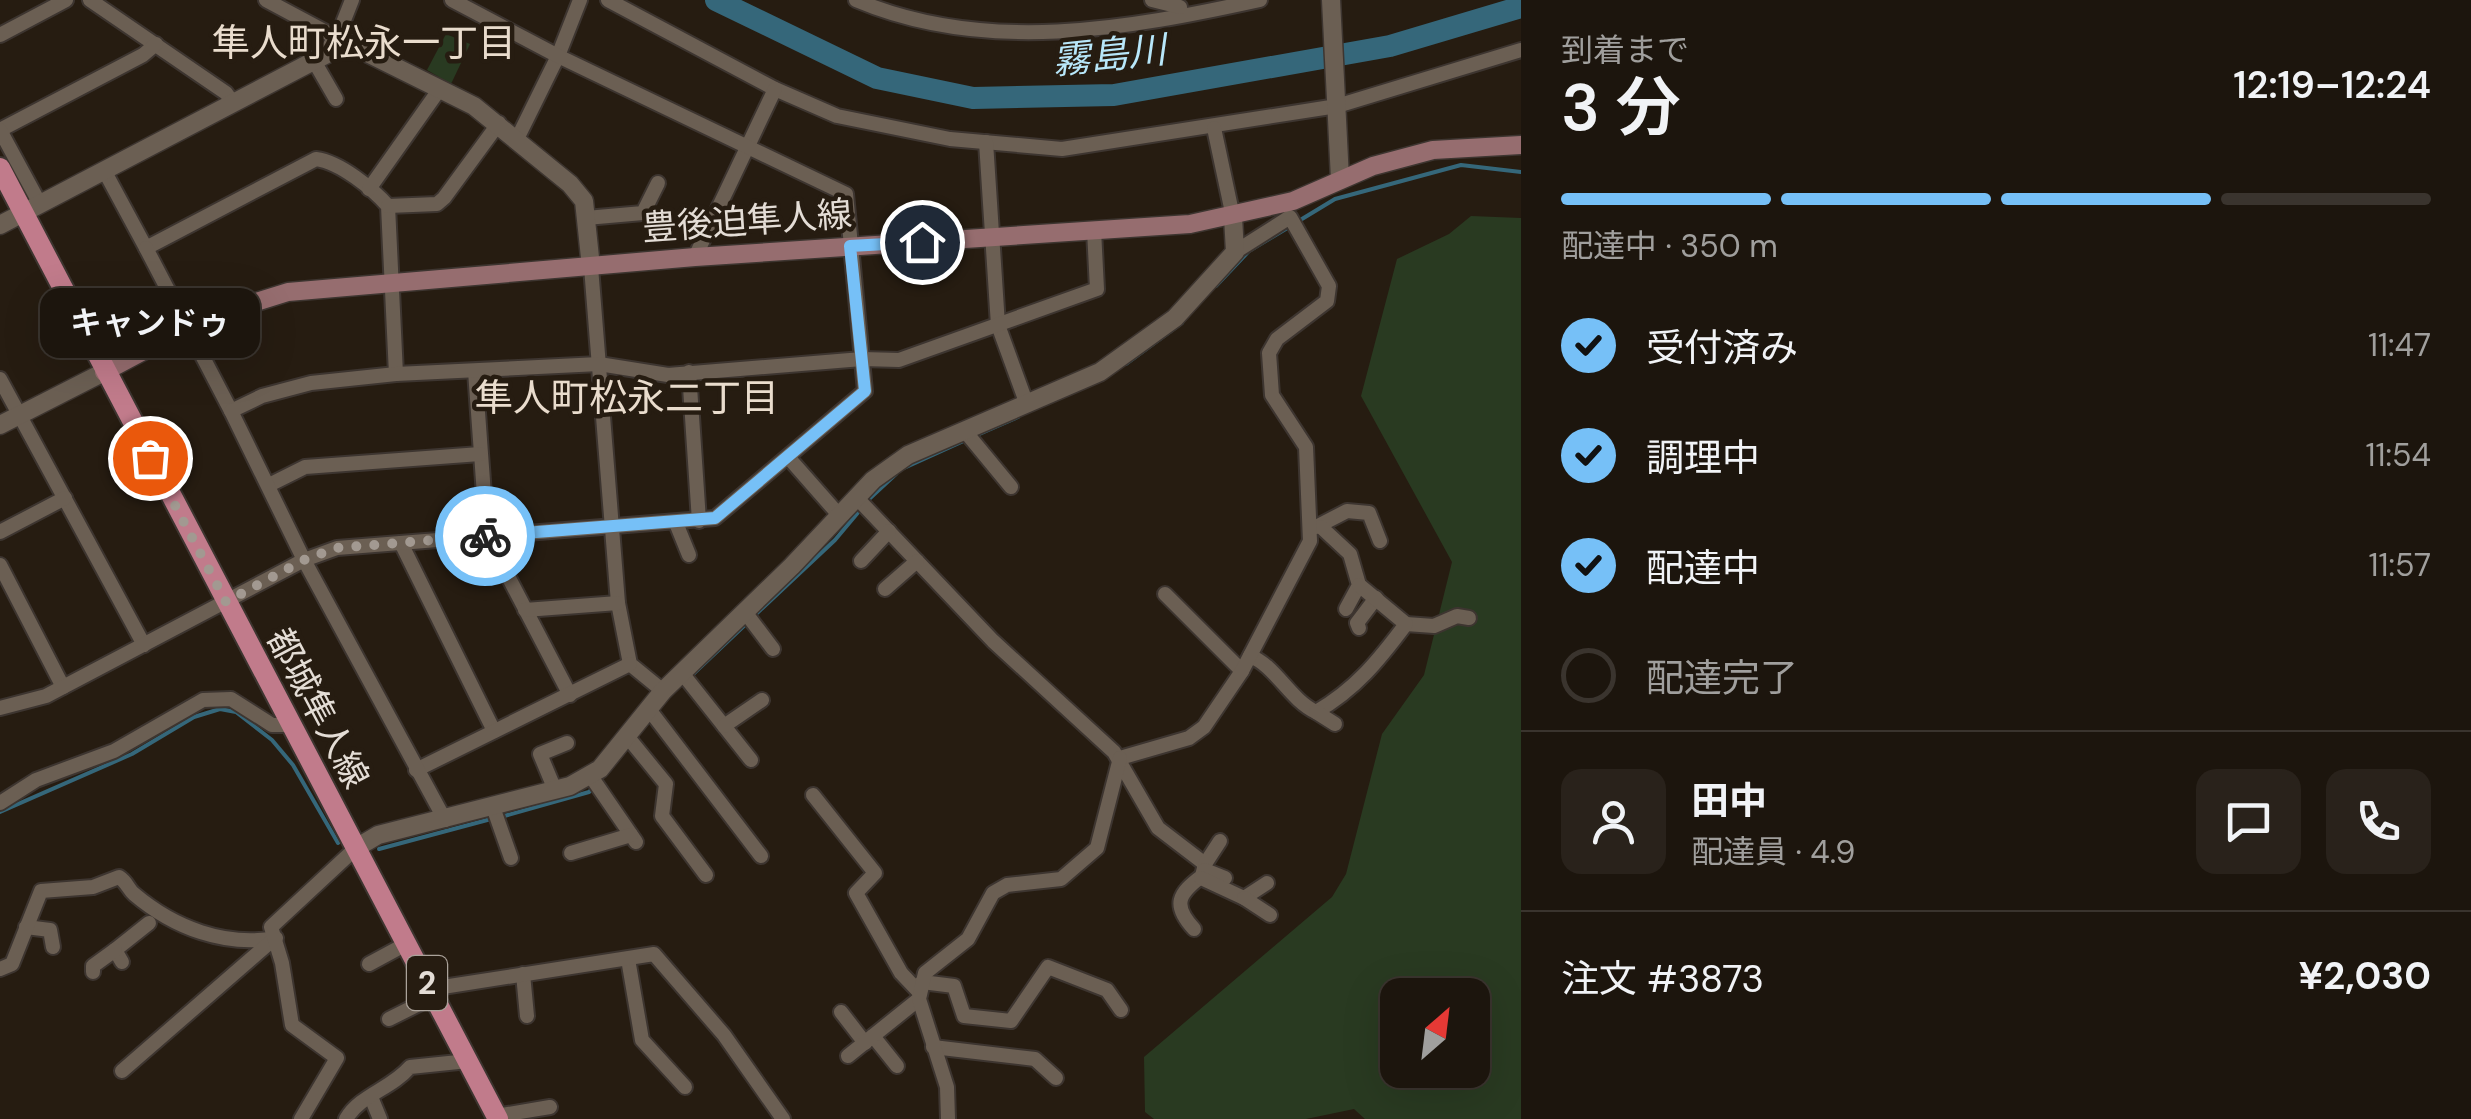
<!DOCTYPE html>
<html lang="ja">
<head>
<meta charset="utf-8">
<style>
  :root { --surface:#1c150d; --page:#29221b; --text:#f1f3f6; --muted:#a09f9d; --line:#3a342e; --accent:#76c0f7 }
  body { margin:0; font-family:"DM Sans","Noto Sans JP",sans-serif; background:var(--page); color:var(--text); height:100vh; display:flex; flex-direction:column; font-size:38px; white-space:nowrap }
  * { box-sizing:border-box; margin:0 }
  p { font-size:32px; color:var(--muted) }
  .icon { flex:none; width:55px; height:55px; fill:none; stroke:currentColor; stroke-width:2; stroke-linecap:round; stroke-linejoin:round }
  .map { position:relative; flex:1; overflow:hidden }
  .details { display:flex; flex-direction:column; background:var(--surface); width:950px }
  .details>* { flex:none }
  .needle { width:65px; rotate:28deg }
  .fabs { position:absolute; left:1380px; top:978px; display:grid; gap:20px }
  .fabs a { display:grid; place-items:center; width:110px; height:110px; border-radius:20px; background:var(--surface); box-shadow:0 10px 40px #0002,0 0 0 2px var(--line); font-size:50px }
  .pin { position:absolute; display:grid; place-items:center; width:85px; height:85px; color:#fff; margin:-42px; border:5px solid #fff; border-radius:50%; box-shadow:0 2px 10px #0007 }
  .courier { position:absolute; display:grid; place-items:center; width:100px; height:100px; margin:-50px; border:8px solid #76c0f7; border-radius:50%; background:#fff; color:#222; box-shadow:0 2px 12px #0007 }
  .bubble { position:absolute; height:70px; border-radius:20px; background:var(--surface); box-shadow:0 10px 40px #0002,0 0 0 2px var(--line); font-size:32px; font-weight:600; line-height:70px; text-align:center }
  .head em { font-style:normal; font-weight:600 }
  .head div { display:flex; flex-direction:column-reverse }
  .head { display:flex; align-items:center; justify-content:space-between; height:170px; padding:0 40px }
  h1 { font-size:65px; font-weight:600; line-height:75px }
  .bar { display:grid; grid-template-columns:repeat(4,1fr); gap:15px 10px; align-content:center; height:120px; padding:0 40px }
  .bar i { height:12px; border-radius:8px; background:var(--line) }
  .bar .on { background:var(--accent) }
  .bar p { grid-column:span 4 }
  .line { display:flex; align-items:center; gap:25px; padding:0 40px; border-top:2px solid var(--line) }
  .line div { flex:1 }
  .round { display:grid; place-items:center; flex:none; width:105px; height:105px; border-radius:20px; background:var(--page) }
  ol { padding:0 40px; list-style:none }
  li { display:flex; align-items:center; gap:30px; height:110px }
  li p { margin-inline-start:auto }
  li .icon { padding:10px; border-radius:50%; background:var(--accent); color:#111; stroke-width:4 }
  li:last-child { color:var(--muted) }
  li i { width:55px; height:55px; border:5px solid var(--line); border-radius:50% }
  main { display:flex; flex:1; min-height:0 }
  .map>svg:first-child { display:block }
  .green { fill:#293a21; fill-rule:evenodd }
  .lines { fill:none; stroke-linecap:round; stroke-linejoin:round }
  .stream { stroke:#35677a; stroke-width:4 }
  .river { stroke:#35677a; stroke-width:22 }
  .minor-casing { stroke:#3d3530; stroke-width:18 }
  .tertiary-casing { stroke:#3d3530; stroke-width:21 }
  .secondary-casing { stroke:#3d3530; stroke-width:21 }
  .primary-casing { stroke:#3d3530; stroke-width:24 }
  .minor { stroke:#6b5f53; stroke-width:14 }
  .tertiary { stroke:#6b5f53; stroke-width:18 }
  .secondary { stroke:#966d6f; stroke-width:18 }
  .primary { stroke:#c17b8b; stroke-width:20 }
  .done { stroke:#a29991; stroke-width:10; stroke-dasharray:0 18 }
  .route { stroke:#76c0f7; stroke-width:12 }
  .labels { text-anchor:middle; stroke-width:9; stroke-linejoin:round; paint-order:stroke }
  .shield { fill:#261c11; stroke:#aba39b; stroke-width:2.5 }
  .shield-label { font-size:32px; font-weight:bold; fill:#e4ddd6 }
  .street-label { font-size:35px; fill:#e4ddd6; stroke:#261c11 }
  .neighbourhood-label { font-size:38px; fill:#e9dccd; stroke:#261c11 }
  .water-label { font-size:38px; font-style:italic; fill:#b8e7fa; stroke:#261c11 }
</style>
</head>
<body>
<main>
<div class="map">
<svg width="1521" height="1119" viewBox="0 0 1521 1119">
  <rect width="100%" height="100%" fill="#261c11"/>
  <g class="green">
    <path d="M 446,34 L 470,44 L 451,84 L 427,70 Z"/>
    <path d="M 1471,216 L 1521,218 L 1521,1119 L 1365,1119 L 1354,1109 L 1306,1119 L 1154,1119 L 1145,1112 L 1144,1057 L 1332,897 L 1346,874 L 1382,734 L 1424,675 L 1452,562 L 1361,396 L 1397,259 L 1449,234 ZM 1398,995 L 1472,995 L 1472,1070 L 1398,1070 Z"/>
  </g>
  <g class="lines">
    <g class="stream">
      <path d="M 1297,222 L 1335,199 L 1461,165 L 1521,172"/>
      <path d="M 1216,286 L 1249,251 L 1289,227"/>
      <path d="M 1126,364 L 1182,323"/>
      <path d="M 977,435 L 1018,417"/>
      <path d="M 904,468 L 968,439"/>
      <path d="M 867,501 L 896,474"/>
      <path d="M 755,615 L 835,540 L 861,509"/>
      <path d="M 690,677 L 748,622"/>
      <path d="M 0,812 L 132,754 L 194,717 L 220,709 L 236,712 L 272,740 L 293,765 L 338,843"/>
      <path d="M 501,817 L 589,792 L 595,786"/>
      <path d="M 379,849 L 491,819"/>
    </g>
    <path class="river" d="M 716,0 L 877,78 L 973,98 L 1114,95 L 1390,46 L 1521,7"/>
    <defs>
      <g id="minor">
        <path d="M 90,0 L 226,93 L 233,103"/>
        <path d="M 266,0 L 337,38 L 352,0"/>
        <path d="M 608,0 L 775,89 L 837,116 L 950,139 L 1062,149 L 1337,106 L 1521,50"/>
        <path d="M 856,0 C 986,55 1128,29 1260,0"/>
        <path d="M 1152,0 L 1180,7"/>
        <path d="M 0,35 L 66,0"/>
        <path d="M 314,61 L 336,99"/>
        <path d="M 1214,128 L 1233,217"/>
        <path d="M 0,130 L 143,55 L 156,44"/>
        <path d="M 0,130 L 40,204"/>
        <path d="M 517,139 L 558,56 L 580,0"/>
        <path d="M 986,142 L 998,325 L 1026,402"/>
        <path d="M 105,172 L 146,248 L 316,159 C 340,162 373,189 388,206 L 396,374"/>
        <path d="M 369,189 L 439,90"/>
        <path d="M 388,206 L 437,204 L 444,198 L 499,123"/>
        <path d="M 586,218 L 643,213 L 658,183"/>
        <path d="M 146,248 L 231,411"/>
        <path d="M 695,257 L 775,89"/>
        <path d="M 591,267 L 618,603 L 630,664 L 663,691"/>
        <path d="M 475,371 L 487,536 L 570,695"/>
        <path d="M 689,372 L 699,521"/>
        <path d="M 0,379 L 144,645"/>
        <path d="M 964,430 L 1011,487"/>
        <path d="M 788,457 L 839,515"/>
        <path d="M 269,485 L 305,467 L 480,454"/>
        <path d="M 856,497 L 993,641 L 1114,752 L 1158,828 L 1205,864 L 1202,876 C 1178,894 1172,905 1194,929"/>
        <path d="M 676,523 L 689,555"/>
        <path d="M 1316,527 L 1347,511 L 1369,513 L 1380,541"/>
        <path d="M 1321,527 L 1350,554 L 1359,585 L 1346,609"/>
        <path d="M 0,532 L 65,498"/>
        <path d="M 401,543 L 494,731"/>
        <path d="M 861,561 L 889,531"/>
        <path d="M 0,565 L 63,687"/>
        <path d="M 885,589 L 917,561"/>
        <path d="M 1165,594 L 1242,671"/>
        <path d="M 525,610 L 618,603"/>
        <path d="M 745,612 L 773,649"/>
        <path d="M 1406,624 L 1434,626 L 1457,616 L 1469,618"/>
        <path d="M 1359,628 L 1357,623 L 1376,598"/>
        <path d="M 1250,656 C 1276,666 1289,699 1316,712 C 1356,689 1379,660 1406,624 L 1359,585"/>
        <path d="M 682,673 L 751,760"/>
        <path d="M 0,708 L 46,696 L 304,560 L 337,548 L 715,518 L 865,391 L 846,194 L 558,56 L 452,0"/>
        <path d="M 648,708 L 761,856"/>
        <path d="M 1316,712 L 1335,724"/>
        <path d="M 724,726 L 762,700"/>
        <path d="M 626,735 L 666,784 L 662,816 L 706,875"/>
        <path d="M 1120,758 L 1189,738 L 1204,727 L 1242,671 L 1310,541 L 1306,447 L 1272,395 L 1269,353 L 1277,339 L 1327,301 L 1329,286 L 1290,217 L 1235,252"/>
        <path d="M 416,770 L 630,664"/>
        <path d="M 590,775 L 636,842"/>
        <path d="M 555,790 L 540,754 L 567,743"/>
        <path d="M 813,795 L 875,873 L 856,893 L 901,973 L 920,993"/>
        <path d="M 0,803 L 36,780 L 114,751 L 203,700 L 231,699 L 272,725 L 291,725"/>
        <path d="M 493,807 L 511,858"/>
        <path d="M 445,820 L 304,560 L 231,411 L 262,396 L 311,383 L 396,374 L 599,364 L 668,375 L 862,359 L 899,360 L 1097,289 L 1094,230"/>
        <path d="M 571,853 L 631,835"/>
        <path d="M 1205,864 L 1220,841"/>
        <path d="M 1205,870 L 1225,878"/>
        <path d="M 1201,878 L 1244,898 L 1267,883"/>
        <path d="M 1244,898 L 1270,915"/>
        <path d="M 26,927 L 50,930 L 53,947"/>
        <path d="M 628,959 L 642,1040 L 685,1087"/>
        <path d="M 122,962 L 115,950 L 149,923"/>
        <path d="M 369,964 L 406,944"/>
        <path d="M 0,969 L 12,964 L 41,891 L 93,887 L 119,877 C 127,882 128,889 134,894 C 174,928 225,947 276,938"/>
        <path d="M 93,972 L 93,966 L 115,950"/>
        <path d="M 523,974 L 527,1016"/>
        <path d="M 922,982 L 954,986 L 964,1016 L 1011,1021 L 1048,967 L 1107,990 L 1121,1010"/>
        <path d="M 430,989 L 654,954 L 724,1035 L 783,1119"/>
        <path d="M 841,1012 L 865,1043"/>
        <path d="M 389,1019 L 433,997"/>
        <path d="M 873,1036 L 897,1066"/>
        <path d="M 933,1047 L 1035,1059 L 1056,1078"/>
        <path d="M 848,1056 L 919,999"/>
        <path d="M 122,1071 L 275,938"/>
        <path d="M 371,1097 L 380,1119"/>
        <path d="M 496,1116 L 550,1107"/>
        <path d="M 301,1119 L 337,1058 L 292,1025 L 282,963 L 271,927 L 356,848"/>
        <path d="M 346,1119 C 360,1095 391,1089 410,1067 L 468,1061"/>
        <path d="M 948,1119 L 947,1087 L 919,999 L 925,973 L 968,939 L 993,893 L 1007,885 L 1061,879 L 1097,848 L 1120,758"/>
      </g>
      <g id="tertiary">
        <path d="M 1331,0 L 1340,179"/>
        <path d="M 0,225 L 327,54 L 337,38 L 474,106 L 570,184 L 584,201 L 591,267"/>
        <path d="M 0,425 L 104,372"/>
        <path d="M 356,848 L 378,835 L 570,786 L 600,769 L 663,691 L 792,566 L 873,480 L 908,455 L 1100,372 L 1175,318 L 1235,252 L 1233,217"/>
      </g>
      <path id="secondary" d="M 104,372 L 205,318 L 288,292 L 695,257 L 1190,224 L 1293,201 L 1373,166 L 1433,150 L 1521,145"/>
      <path id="primary" d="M 0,168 L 498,1119"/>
    </defs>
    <use href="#minor" class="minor-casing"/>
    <use href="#tertiary" class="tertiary-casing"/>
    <use href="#secondary" class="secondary-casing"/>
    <use href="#primary" class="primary-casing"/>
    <use href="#minor" class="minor"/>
    <use href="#tertiary" class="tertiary"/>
    <use href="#secondary" class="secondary"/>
    <use href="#primary" class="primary"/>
  </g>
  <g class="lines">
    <path class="done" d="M 150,458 L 226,602 L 304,560 L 336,548 L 485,536"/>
    <path class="route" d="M 485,536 L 715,518 L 865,391 L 850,246 L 922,242"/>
  </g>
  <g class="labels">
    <rect class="shield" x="407" y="956" width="40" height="54" rx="8"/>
    <g class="shield-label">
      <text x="427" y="994">2</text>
    </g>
    <g class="street-label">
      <text transform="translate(747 221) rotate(-4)" y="12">豊後迫隼人線</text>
      <text transform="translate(318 708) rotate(62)" y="12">都城隼人線</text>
    </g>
    <g class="neighbourhood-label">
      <text x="364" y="56">隼人町松永一丁目</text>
      <text x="627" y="411">隼人町松永二丁目</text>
    </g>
    <g class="water-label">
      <text transform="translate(1109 55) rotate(-6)" y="13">霧島川</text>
    </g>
  </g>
</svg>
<div class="fabs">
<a><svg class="needle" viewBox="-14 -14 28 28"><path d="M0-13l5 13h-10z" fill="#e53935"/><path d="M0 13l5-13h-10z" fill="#a09f9d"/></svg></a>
</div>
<div class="pin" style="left:150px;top:458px;background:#ea580c"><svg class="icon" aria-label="bag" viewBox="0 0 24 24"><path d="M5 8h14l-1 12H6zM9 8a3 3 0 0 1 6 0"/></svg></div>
<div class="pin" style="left:922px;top:242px;background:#1f2937"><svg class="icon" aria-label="home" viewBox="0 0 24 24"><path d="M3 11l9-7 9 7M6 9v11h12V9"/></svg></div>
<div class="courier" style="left:485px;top:536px"><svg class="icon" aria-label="bike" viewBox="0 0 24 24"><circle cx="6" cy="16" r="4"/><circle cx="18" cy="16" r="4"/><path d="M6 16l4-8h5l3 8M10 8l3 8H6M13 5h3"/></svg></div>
<div class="bubble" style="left:40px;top:288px;width:220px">キャンドゥ</div>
</div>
<section class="details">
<div class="head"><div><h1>3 分</h1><p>到着まで</p></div><em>12:19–12:24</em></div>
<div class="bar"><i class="on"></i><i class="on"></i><i class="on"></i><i></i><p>配達中 · 350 m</p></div>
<ol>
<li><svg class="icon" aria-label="check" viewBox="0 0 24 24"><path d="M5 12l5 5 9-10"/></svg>受付済み<p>11:47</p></li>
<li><svg class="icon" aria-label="check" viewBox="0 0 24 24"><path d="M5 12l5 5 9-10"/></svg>調理中<p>11:54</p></li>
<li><svg class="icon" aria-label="check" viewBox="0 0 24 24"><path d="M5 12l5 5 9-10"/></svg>配達中<p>11:57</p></li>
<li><i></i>配達完了</li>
</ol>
<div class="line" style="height:180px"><a class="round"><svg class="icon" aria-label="person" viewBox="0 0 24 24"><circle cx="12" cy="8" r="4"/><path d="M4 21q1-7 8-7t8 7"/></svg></a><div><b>田中</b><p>配達員 · 4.9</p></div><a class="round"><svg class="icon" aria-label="chat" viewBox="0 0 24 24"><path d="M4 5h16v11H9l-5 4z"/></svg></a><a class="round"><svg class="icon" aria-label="phone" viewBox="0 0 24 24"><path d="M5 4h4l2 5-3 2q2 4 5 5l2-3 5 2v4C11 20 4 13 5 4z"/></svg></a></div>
<div class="line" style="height:130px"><div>注文 #3873</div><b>¥2,030</b></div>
</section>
</main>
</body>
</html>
